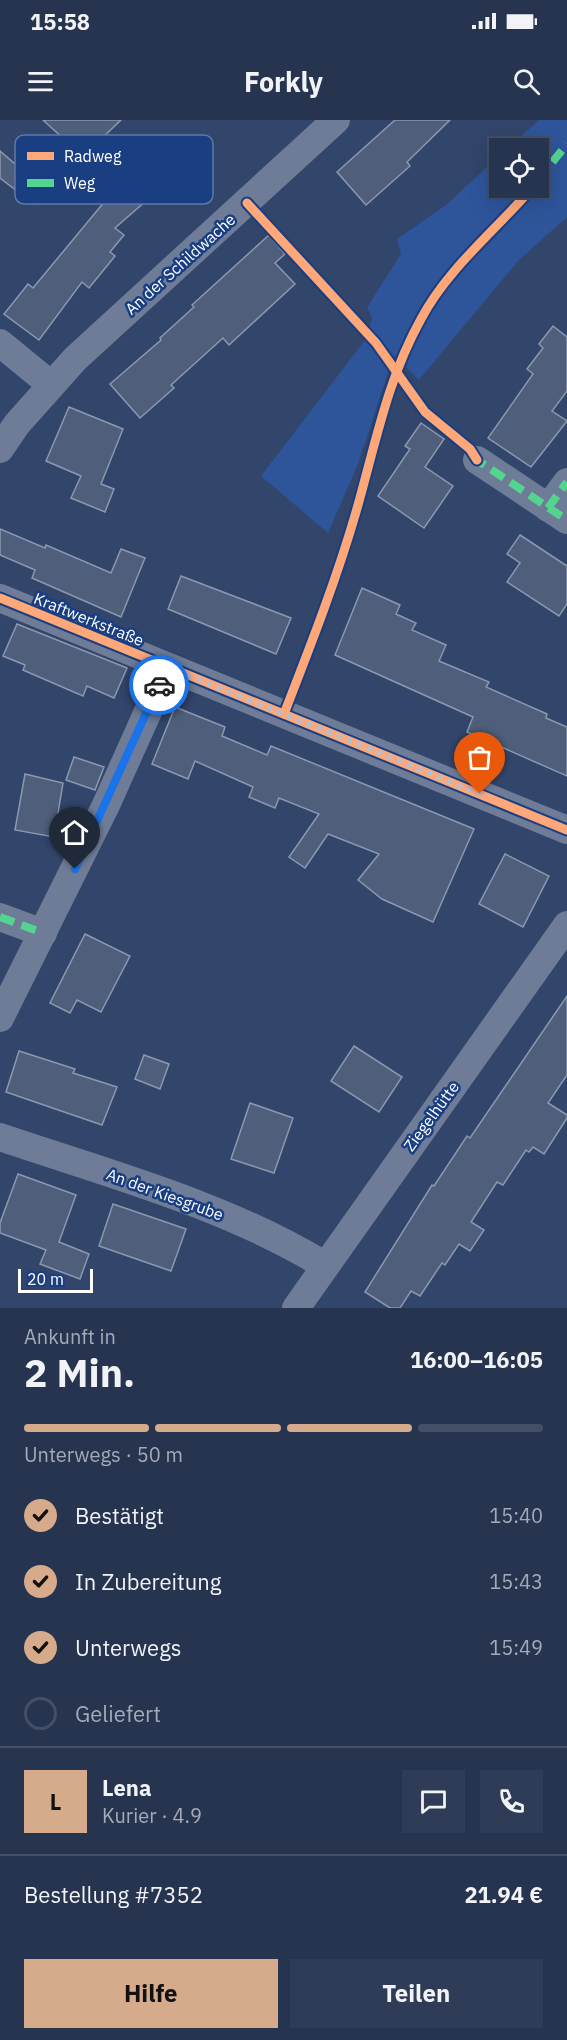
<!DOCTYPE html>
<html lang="de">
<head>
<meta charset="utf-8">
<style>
  :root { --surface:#263450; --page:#2e3c57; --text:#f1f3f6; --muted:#a4aab7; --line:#424f67; --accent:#d6ab8b }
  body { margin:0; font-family:"IBM Plex Sans",sans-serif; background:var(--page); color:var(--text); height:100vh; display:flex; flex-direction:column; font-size:22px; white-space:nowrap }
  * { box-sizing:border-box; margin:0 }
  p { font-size:20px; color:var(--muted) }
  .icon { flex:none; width:33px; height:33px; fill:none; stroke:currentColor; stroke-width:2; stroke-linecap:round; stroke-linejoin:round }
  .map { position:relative; height:1188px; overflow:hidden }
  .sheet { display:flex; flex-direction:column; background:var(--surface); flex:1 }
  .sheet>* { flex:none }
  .buttons { position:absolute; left:489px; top:18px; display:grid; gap:12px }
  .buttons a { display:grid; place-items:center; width:60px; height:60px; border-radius:0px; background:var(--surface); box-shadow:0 6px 24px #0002,0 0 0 2px var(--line); font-size:30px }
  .scale { position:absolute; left:18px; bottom:15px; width:75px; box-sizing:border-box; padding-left:6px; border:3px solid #fff; border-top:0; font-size:16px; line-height:21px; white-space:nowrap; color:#fff; -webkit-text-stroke:4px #1a3e82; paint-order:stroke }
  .pin { position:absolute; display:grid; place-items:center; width:51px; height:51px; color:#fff; margin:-62px -26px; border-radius:50% 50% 50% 0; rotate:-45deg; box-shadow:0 0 6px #0007 }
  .pin .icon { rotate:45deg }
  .courier { position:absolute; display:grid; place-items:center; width:60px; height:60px; margin:-30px; border:4px solid #1a73e8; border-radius:50%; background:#fff; color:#222; box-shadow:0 2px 8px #0007 }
  .headline em { font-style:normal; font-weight:700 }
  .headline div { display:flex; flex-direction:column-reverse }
  .headline { display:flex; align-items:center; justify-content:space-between; height:102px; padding:0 24px }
  h1 { font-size:39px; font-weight:700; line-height:45px }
  .bar { display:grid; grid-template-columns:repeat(4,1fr); gap:9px 6px; align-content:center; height:72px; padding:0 24px }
  .bar i { height:8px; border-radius:4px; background:var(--line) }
  .bar .current { background:var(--accent) }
  .bar p { grid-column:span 4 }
  .line { display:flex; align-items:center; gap:15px; padding:0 24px; border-top:2px solid var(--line) }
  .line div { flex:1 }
  .round { display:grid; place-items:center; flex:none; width:63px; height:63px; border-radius:0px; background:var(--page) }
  ol { padding:0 24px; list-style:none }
  li { display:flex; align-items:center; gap:18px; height:66px }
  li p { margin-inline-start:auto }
  li .icon { padding:6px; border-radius:50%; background:var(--accent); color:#111; stroke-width:4 }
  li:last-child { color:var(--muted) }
  li i { width:33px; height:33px; border:3px solid var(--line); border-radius:50% }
  .action { display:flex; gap:12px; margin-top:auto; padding:12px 24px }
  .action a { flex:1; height:69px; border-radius:0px; background:var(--accent); color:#111; font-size:24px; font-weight:700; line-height:69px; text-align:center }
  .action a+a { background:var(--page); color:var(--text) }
  .status { display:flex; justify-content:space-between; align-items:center; height:42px; padding:0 30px; background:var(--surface); direction:ltr }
  .status svg { height:16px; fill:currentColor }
  header { display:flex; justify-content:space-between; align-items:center; height:78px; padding:0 24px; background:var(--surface); font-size:27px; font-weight:700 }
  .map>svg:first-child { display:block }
  .green { fill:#2e549a }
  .building { fill:#4e5e7b; stroke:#8b98af; stroke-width:1.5 }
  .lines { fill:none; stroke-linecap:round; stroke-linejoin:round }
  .street { stroke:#6e7c98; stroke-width:28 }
  .quiet { stroke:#53d58f; stroke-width:8; stroke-dasharray:15 8; stroke-linecap:butt }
  .cycleway-casing { stroke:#1a3e82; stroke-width:13 }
  .cycleway { stroke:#fea87a; stroke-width:9 }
  .done { stroke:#b7becb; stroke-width:6; stroke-dasharray:0 10.8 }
  .route { stroke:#1a73e8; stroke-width:8 }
  .labels { text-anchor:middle; stroke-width:5; stroke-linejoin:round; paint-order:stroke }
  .street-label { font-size:16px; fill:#fff; stroke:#1a3e82 }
  .key { fill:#1a3e82; stroke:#5f78a8; stroke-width:1.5 }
  .key-label { font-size:16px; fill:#fff }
</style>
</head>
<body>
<div class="status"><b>15:58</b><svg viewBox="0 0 49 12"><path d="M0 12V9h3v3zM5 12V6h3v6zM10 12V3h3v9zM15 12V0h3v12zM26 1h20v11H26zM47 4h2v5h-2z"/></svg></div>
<header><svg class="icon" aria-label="menu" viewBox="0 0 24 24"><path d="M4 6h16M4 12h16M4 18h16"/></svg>Forkly<svg class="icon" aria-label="search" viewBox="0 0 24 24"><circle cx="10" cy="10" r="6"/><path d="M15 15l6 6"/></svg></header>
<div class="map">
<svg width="567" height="1188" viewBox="0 0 567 1188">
  <rect width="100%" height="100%" fill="#32456a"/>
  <path class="green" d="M 539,0 L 567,0 L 567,97 L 519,140 L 419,260 L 394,235 L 358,344 L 328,413 L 261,356 L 365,220 L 372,198 L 367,187 L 401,134 L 397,119 L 446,85 L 499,36 L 500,68 L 538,68 L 538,28 L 508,28 Z"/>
  <g class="building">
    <path d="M 43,0 L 121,0 L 75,44 L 71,40 L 34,84 L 0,58 L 0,31 L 29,56 L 65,20 Z"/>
    <path d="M 395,0 L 450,0 L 407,42 L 410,46 L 366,85 L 337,52 Z"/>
    <path d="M 158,18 L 187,51 L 157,78 L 154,74 L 115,108 L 124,115 L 110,132 L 115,136 L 89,168 L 82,162 L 39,220 L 4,194 L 28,164 L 33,168 L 110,75 L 103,68 Z"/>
    <path d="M 269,115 L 285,134 L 275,143 L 295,164 L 229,225 L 223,218 L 171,265 L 174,268 L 140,298 L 110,264 L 161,220 L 160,218 L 194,187 L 192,185 Z"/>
    <path d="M 553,206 L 567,217 L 567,271 L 552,291 L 567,301 L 531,347 L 488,318 L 533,254 L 527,249 L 543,228 L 539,224 Z"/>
    <path d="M 69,287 L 123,309 L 101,364 L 114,369 L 105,392 L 71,378 L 81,356 L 46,341 Z"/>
    <path d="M 421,303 L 444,319 L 425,347 L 453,366 L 424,408 L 378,376 L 410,329 L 405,326 Z"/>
    <path d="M 0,409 L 45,428 L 46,425 L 111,453 L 121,429 L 145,438 L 121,497 L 32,458 L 35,450 L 0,435 Z"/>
    <path d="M 520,415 L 567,446 L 567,484 L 559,496 L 507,462 L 520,443 L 507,434 Z"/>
    <path d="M 181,456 L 291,498 L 276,534 L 168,489 Z"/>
    <path d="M 362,468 L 400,485 L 396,494 L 416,503 L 412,510 L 446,525 L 439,541 L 489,562 L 486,567 L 547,594 L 546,598 L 567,607 L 567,656 L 467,612 L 473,597 L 335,535 Z"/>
    <path d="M 17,504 L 127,548 L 114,578 L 87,566 L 83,576 L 23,550 L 25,545 L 3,536 Z"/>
    <path d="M 175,587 L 225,607 L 222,616 L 267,635 L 271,626 L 474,709 L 433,802 L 382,779 L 358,760 L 379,734 L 328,714 L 305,748 L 289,737 L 319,694 L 279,678 L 275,688 L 249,677 L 253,667 L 195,641 L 188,659 L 152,644 Z"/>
    <path d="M 74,637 L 104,647 L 95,670 L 66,660 Z"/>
    <path d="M 25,654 L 63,663 L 54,717 L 15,710 Z"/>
    <path d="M 505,734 L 549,756 L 523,807 L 479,784 Z"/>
    <path d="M 85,814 L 130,836 L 101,892 L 77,880 L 70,893 L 50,883 Z"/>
    <path d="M 567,876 L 567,955 L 548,983 L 567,995 L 567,998 L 544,1034 L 533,1027 L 529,1032 L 526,1030 L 503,1065 L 497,1062 L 471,1102 L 484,1110 L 470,1131 L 459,1124 L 445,1145 L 442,1143 L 420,1176 L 411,1171 L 400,1188 L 390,1188 L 365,1172 L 432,1065 L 434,1066 L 467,1016 L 470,1018 Z"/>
    <path d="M 354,926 L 402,957 L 379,992 L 331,961 Z"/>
    <path d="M 19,931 L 75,949 L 73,953 L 117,967 L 102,1005 L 6,972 Z"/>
    <path d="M 144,935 L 169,944 L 160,969 L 135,959 Z"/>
    <path d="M 250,983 L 293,998 L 274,1053 L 231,1039 Z"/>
    <path d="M 18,1054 L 76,1075 L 59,1122 L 89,1134 L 80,1159 L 40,1144 L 46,1130 L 0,1113 L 0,1103 Z"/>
    <path d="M 113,1084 L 186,1109 L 171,1151 L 99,1126 Z"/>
  </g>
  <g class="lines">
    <g class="street">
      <path d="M 0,223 L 50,264"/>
      <path d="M 0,329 L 17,304 L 75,239 L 336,0"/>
      <path d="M 477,340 L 567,400"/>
      <path d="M 548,388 L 567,362"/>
      <path d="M 0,478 L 567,710"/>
      <path d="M 0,797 L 43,813"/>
      <path d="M 0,898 L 106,685 L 168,547"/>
      <path d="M 0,1017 C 109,1054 226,1085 324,1145"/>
      <path d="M 296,1188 L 567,805"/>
    </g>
    <g class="quiet">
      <path d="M 538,60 L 567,24"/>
      <path d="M 474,335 L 477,340 L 567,400"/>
      <path d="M 548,388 L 567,362"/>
      <path d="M 0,797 L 43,813"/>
    </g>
    <defs>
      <g id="cycleway">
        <path d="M 247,83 L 376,223 L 425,292 L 470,329 L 477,340"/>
        <path d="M 0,478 L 567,710"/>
        <path d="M 284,594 C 310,527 336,461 356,392 C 375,326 387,260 421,199 C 448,148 495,111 532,68"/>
      </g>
    </defs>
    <use href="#cycleway" class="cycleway-casing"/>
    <use href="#cycleway" class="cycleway"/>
  </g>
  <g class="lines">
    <path class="done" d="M 159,565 L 168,547 L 480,674"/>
    <path class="route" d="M 75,749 L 159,565"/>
  </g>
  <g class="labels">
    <g class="street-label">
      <text transform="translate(180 144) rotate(-42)" y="6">An der Schildwache</text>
      <text transform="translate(89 499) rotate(22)" y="6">Kraftwerkstraße</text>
      <text transform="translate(431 996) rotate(-54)" y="6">Ziegelhütte</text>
      <text transform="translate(165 1074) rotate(20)" y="6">An der Kiesgrube</text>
    </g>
  </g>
  <rect x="15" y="15" width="198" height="69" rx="9" class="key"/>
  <rect x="27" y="32" width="27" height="8" fill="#fea87a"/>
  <rect x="27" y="59" width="27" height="8" fill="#53d58f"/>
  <g class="key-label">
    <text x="64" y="42">Radweg</text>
    <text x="64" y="69">Weg</text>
  </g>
</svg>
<div class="buttons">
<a><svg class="icon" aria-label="locate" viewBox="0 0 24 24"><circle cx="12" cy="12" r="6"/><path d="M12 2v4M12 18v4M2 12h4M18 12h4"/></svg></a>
</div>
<div class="scale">20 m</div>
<div class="pin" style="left:480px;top:674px;background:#ea580c"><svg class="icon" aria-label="bag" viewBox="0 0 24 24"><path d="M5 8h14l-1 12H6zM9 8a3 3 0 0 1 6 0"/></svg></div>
<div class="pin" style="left:75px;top:749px;background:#1f2937"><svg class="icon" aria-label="home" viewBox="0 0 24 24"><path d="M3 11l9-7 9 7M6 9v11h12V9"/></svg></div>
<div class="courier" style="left:159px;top:565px"><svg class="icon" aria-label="car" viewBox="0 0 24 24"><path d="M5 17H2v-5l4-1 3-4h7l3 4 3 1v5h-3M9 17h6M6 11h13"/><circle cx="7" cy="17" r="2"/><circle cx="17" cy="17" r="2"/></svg></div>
</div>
<section class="sheet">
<div class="headline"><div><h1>2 Min.</h1><p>Ankunft in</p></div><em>16:00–16:05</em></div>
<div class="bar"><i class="current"></i><i class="current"></i><i class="current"></i><i></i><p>Unterwegs · 50 m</p></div>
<ol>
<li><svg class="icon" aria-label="check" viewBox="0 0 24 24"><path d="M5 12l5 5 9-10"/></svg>Bestätigt<p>15:40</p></li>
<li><svg class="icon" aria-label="check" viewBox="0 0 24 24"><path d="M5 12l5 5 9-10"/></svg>In Zubereitung<p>15:43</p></li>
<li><svg class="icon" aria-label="check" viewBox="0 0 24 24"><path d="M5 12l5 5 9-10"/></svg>Unterwegs<p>15:49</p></li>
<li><i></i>Geliefert</li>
</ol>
<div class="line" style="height:108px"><b class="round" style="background:var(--accent);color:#111">L</b><div><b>Lena</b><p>Kurier · 4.9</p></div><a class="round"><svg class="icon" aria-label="chat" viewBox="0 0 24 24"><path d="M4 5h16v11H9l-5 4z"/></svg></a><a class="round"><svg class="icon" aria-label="phone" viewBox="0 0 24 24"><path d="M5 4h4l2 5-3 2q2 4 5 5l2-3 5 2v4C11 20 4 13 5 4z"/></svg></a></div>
<div class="line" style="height:78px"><div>Bestellung #7352</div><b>21.94 €</b></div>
<div class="action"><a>Hilfe</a><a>Teilen</a></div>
</section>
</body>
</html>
